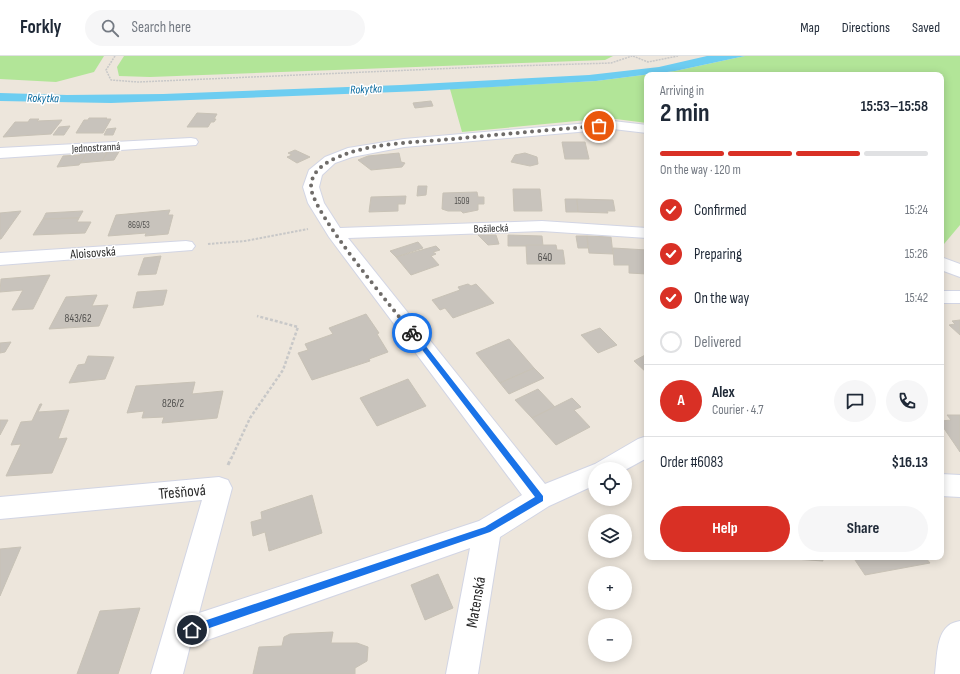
<!DOCTYPE html>
<html lang="en">
<head>
<meta charset="utf-8">
<style>
  :root { --surface:#fff; --page:#f6f6f7; --text:#1f2937; --muted:#747a83; --line:#e0e1e3; --accent:#d93025 }
  body { margin:0; font-family:"Sofia Sans Condensed",sans-serif; background:var(--page); color:var(--text); height:100vh; display:flex; flex-direction:column; font-size:15px; white-space:nowrap }
  * { box-sizing:border-box; margin:0 }
  p { font-size:13px; color:var(--muted) }
  .icon { flex:none; width:22px; height:22px; fill:none; stroke:currentColor; stroke-width:2; stroke-linecap:round; stroke-linejoin:round }
  .map { position:relative; flex:1; overflow:hidden }
  .panel { position:absolute; left:644px; top:16px; width:300px; height:488px; display:flex; flex-direction:column; background:var(--surface); border-radius:8px; box-shadow:0 2px 10px #0003 }
  .panel>* { flex:none }
  .fabs { position:absolute; left:588px; top:406px; display:grid; gap:8px }
  .fabs a { display:grid; place-items:center; width:44px; height:44px; border-radius:50%; background:var(--surface); box-shadow:0 2px 10px #0003; font-size:20px }
  .pin { position:absolute; display:grid; place-items:center; width:34px; height:34px; color:#fff; margin:-17px; border:2px solid #fff; border-radius:50%; box-shadow:0 1px 4px #0007 }
  .courier { position:absolute; display:grid; place-items:center; width:40px; height:40px; margin:-20px; border:3px solid #1a73e8; border-radius:50%; background:#fff; color:#222; box-shadow:0 1px 5px #0007 }
  .head em { font-style:normal; font-weight:700 }
  .head div { display:flex; flex-direction:column-reverse }
  .head { display:flex; align-items:center; justify-content:space-between; height:68px; padding:0 16px }
  h1 { font-size:26px; font-weight:700; line-height:30px }
  .bar { display:grid; grid-template-columns:repeat(4,1fr); gap:6px 4px; align-content:center; height:48px; padding:0 16px }
  .bar i { height:5px; border-radius:3px; background:var(--line) }
  .bar .active { background:var(--accent) }
  .bar p { grid-column:span 4 }
  .line { display:flex; align-items:center; gap:10px; padding:0 16px; border-top:1px solid var(--line) }
  .line div { flex:1 }
  .round { display:grid; place-items:center; flex:none; width:42px; height:42px; border-radius:21px; background:var(--page) }
  ol { padding:0 16px; list-style:none }
  li { display:flex; align-items:center; gap:12px; height:44px }
  li p { margin-inline-start:auto }
  li .icon { padding:4px; border-radius:50%; background:var(--accent); color:#fff; stroke-width:4 }
  li:last-child { color:var(--muted) }
  li i { width:22px; height:22px; border:2px solid var(--line); border-radius:50% }
  .action { display:flex; gap:8px; margin-top:auto; padding:8px 16px }
  .action a { flex:1; height:46px; border-radius:24px; background:var(--accent); color:#fff; font-size:16px; font-weight:700; line-height:46px; text-align:center }
  .action a+a { background:var(--page); color:var(--text) }
  header { display:flex; align-items:center; gap:24px; box-sizing:border-box; height:56px; padding:0 20px; background:var(--surface); border-bottom:1px solid var(--line) }
  header strong { font-size:19px }
  nav { display:flex; gap:22px; margin-inline-start:auto; font-size:14px }
  .search { width:280px; height:36px; background:var(--page); display:flex; align-items:center; gap:10px; box-sizing:border-box; padding:0 14px; border-radius:22px; color:var(--muted); font-size:15px }
  .map>svg:first-child { display:block }
  .green { fill:#b2e598 }
  .water { fill:#6dcdf1 }
  .building { fill:#c8c3bc; stroke:#c8c2b6 }
  .lines { fill:none; stroke-linecap:round; stroke-linejoin:round }
  .minor-casing { stroke:#d2d5e4; stroke-width:2 }
  .path-far3 { stroke:#c8c8c8; stroke-width:1.5; stroke-dasharray:2 1; stroke-linecap:butt }
  .path-far2 { stroke:#c8c8c8; stroke-width:2; stroke-dasharray:2.5 1.5; stroke-linecap:butt }
  .path-far1 { stroke:#c8c8c8; stroke-width:2.5; stroke-dasharray:3 2; stroke-linecap:butt }
  .path { stroke:#c8c8c8; stroke-width:3; stroke-dasharray:4 2.5; stroke-linecap:butt }
  .minor { fill:#fff; fill-rule:evenodd }
  .route { fill:#1a73e8 }
  .done { stroke:#6f6c69; stroke-width:4; stroke-dasharray:0 7.2 }
  .labels { text-anchor:middle; stroke-width:3; stroke-linejoin:round; paint-order:stroke }
  .far-number-label { font-size:9px; fill:#52514f }
  .far-street-label { font-size:11px; fill:#2b2b2b; stroke:#fff }
  .number-label { font-size:11px; fill:#52514f }
  .far-water-label { font-size:12px; font-style:italic; fill:#0b6b9f; stroke:#fff }
  .street-label { font-size:13px; fill:#2b2b2b; stroke:#fff }
  .near-street-label { font-size:16px; fill:#2b2b2b; stroke:#fff }
</style>
</head>
<body>
<header>
<strong>Forkly</strong>
<div class="search"><svg class="icon" aria-label="search" viewBox="0 0 24 24"><circle cx="10" cy="10" r="6"/><path d="M15 15l6 6"/></svg>Search here</div>
<nav><a>Map</a><a>Directions</a><a>Saved</a></nav>
</header>
<div class="map">
<svg width="960" height="618" viewBox="0 0 960 618">
  <rect width="100%" height="100%" fill="#ede6dc"/>
  <g class="green">
    <path d="M 0,0 L 104,0 L 94,16 L 56,26 L 0,23 Z"/>
    <path d="M 124,0 L 613,0 L 605,4 L 150,21 L 119,20 L 117,11 Z"/>
    <path d="M 745,0 L 960,0 L 960,169 L 944,188 L 941,188 L 941,19 L 647,19 L 647,67 L 608,62 L 462,76 L 450,33 L 596,25 L 675,15 Z"/>
  </g>
  <path class="water" d="M 707,0 L 745,0 L 675,15 L 596,25 L 422,35 L 111,47 L 0,45 L 0,37 L 67,39 L 163,38 L 401,29 L 589,19 L 659,11 Z"/>
  <g class="building">
    <path d="M 431,45 L 433,50 L 415,52 L 413,47 Z"/>
    <path d="M 197,57 L 217,58 L 214,63 L 216,63 L 214,66 L 211,66 L 208,71 L 187,71 Z"/>
    <path d="M 89,62 L 107,62 L 106,63 L 111,63 L 103,77 L 76,77 L 84,64 L 88,64 Z"/>
    <path d="M 30,63 L 39,63 L 37,65 L 62,64 L 51,78 L 3,81 L 15,66 L 28,66 Z"/>
    <path d="M 70,70 L 64,79 L 53,79 L 59,71 Z"/>
    <path d="M 116,72 L 113,79 L 104,79 L 107,73 Z"/>
    <path d="M 562,86 L 585,86 L 589,103 L 565,103 Z"/>
    <path d="M 120,94 L 114,104 L 102,105 L 108,95 Z"/>
    <path d="M 295,94 L 310,101 L 297,107 L 287,101 L 292,99 L 288,97 Z"/>
    <path d="M 108,95 L 102,105 L 80,107 L 87,96 Z"/>
    <path d="M 81,96 L 87,96 L 79,109 L 57,111 L 63,100 L 80,99 Z"/>
    <path d="M 399,97 L 401,106 L 405,107 L 402,111 L 371,114 L 358,104 L 368,100 Z"/>
    <path d="M 525,97 L 537,101 L 538,108 L 530,110 L 511,106 L 515,99 Z"/>
    <path d="M 418,130 L 427,130 L 426,139 L 417,140 Z"/>
    <path d="M 513,133 L 540,133 L 542,155 L 514,155 Z"/>
    <path d="M 477,136 L 478,141 L 484,141 L 484,148 L 478,148 L 478,154 L 463,157 L 461,155 L 448,155 L 442,153 L 443,137 Z"/>
    <path d="M 406,140 L 405,148 L 398,148 L 398,155 L 369,156 L 371,141 Z"/>
    <path d="M 565,143 L 577,143 L 578,156 L 566,156 Z"/>
    <path d="M 577,143 L 613,144 L 615,155 L 607,155 L 608,157 L 578,156 Z"/>
    <path d="M 170,154 L 168,159 L 173,159 L 168,178 L 145,180 L 146,177 L 108,180 L 116,159 Z"/>
    <path d="M 21,155 L 1,183 L 0,183 L 0,157 Z"/>
    <path d="M 83,155 L 79,162 L 43,163 L 46,157 Z"/>
    <path d="M 79,162 L 77,166 L 91,166 L 85,177 L 33,179 L 43,163 Z"/>
    <path d="M 478,179 L 496,179 L 499,188 L 488,189 Z"/>
    <path d="M 508,179 L 542,180 L 543,190 L 508,190 Z"/>
    <path d="M 576,180 L 587,180 L 588,192 L 578,192 Z"/>
    <path d="M 587,180 L 611,181 L 613,198 L 589,197 Z"/>
    <path d="M 418,186 L 423,192 L 396,201 L 390,195 Z"/>
    <path d="M 526,189 L 556,189 L 557,194 L 563,194 L 565,208 L 527,208 Z"/>
    <path d="M 436,190 L 440,194 L 433,196 L 436,198 L 431,200 L 439,209 L 411,219 L 396,201 Z"/>
    <path d="M 613,192 L 647,194 L 647,218 L 629,217 L 629,209 L 614,209 Z"/>
    <path d="M 161,200 L 156,218 L 138,219 L 144,202 Z"/>
    <path d="M 50,219 L 33,253 L 12,254 L 23,234 L 0,236 L 1,223 Z"/>
    <path d="M 468,228 L 471,230 L 476,228 L 494,247 L 453,262 L 445,252 L 440,254 L 432,244 L 460,234 L 458,231 Z"/>
    <path d="M 167,234 L 163,249 L 133,252 L 137,236 Z"/>
    <path d="M 97,239 L 92,250 L 108,249 L 99,270 L 49,273 L 66,241 Z"/>
    <path d="M 366,258 L 379,277 L 377,278 L 388,296 L 369,303 L 370,305 L 312,324 L 298,297 L 308,294 L 305,288 L 333,278 L 329,272 Z"/>
    <path d="M 960,264 L 960,279 L 949,269 L 955,268 L 952,265 Z"/>
    <path d="M 600,272 L 617,289 L 598,297 L 581,279 Z"/>
    <path d="M 509,283 L 534,312 L 500,327 L 476,297 Z"/>
    <path d="M 11,286 L 5,296 L 0,297 L 0,287 Z"/>
    <path d="M 647,298 L 647,317 L 634,305 Z"/>
    <path d="M 88,300 L 114,301 L 105,323 L 69,327 L 78,309 L 85,308 Z"/>
    <path d="M 534,312 L 544,322 L 509,338 L 500,327 Z"/>
    <path d="M 408,323 L 426,350 L 377,370 L 360,342 Z"/>
    <path d="M 195,326 L 192,338 L 223,335 L 217,362 L 162,367 L 164,361 L 142,362 L 144,355 L 127,357 L 136,330 Z"/>
    <path d="M 538,333 L 555,351 L 532,362 L 515,344 Z"/>
    <path d="M 572,342 L 581,351 L 574,354 L 590,371 L 556,389 L 532,362 Z"/>
    <path d="M 40,348 L 42,348 L 38,356 L 69,354 L 58,383 L 67,382 L 52,417 L 6,420 L 21,388 L 11,389 L 21,366 L 32,365 Z"/>
    <path d="M 947,359 L 960,359 L 960,396 L 941,368 L 941,365 L 951,364 Z"/>
    <path d="M 0,364 L 8,364 L 0,379 Z"/>
    <path d="M 312,439 L 322,477 L 269,495 L 265,476 L 253,480 L 251,466 L 262,463 L 261,456 Z"/>
    <path d="M 21,491 L 0,540 L 0,493 Z"/>
    <path d="M 766,501 L 822,501 L 823,505 Z"/>
    <path d="M 853,501 L 925,501 L 930,507 L 865,519 Z"/>
    <path d="M 438,518 L 453,552 L 425,564 L 411,529 Z"/>
    <path d="M 140,552 L 118,618 L 77,618 L 100,555 Z"/>
    <path d="M 333,576 L 331,587 L 357,587 L 368,591 L 367,605 L 355,612 L 355,618 L 253,618 L 259,591 L 282,590 L 284,581 L 290,578 Z"/>
  </g>
  <g class="lines">
    <defs>
      <g id="minor">
        <path d="M 613,65 L 647,69 L 647,77 L 613,73 L 404,91 L 352,101 L 335,107 L 322,119 L 319,131 L 324,147 L 340,172 L 542,165 L 647,172 L 647,182 L 542,175 L 348,182 L 545,428 L 595,408 L 638,383 L 647,380 L 647,402 L 625,414 L 595,413 L 595,429 L 549,450 L 500,481 L 478,618 L 446,618 L 470,492 L 190,590 L 183,618 L 151,618 L 202,444 L 0,463 L 0,441 L 219,421 L 228,424 L 232,432 L 199,557 L 479,465 L 522,439 L 329,181 L 308,147 L 303,131 L 309,114 L 325,101 L 348,92 L 404,83 Z"/>
        <path d="M 191,82 L 196,83 L 198,86 L 196,89 L 0,102 L 0,92 Z"/>
        <path d="M 186,185 L 192,186 L 195,190 L 192,194 L 0,209 L 0,197 Z"/>
        <path d="M 941,201 L 960,208 L 960,221 L 941,214 Z"/>
        <rect x="941" y="235" width="19" height="12"/>
        <path d="M 941,418 L 960,419 L 960,441 L 941,440 Z"/>
        <path d="M 960,565 L 960,618 L 935,618 C 937,603 936,580 948,570 C 951,567 956,566 960,565 Z"/>
      </g>
    </defs>
    <use href="#minor" class="minor-casing"/>
    <g class="path-far3">
      <path d="M 115,0 L 106,14 L 111,24 L 138,26 L 481,11 L 611,7 L 632,0"/>
      <path d="M 633,0 L 648,6 L 678,0"/>
    </g>
    <path class="path-far2" d="M 208,188 L 245,185 L 308,173"/>
    <path class="path-far1" d="M 231,403 L 250,362 L 283,314 L 298,271 L 257,260"/>
    <path class="path" d="M 228,409 L 231,402"/>
    <use href="#minor" class="minor"/>
  </g>
  <path class="route" d="M 410,275 L 414,275 L 543,440 L 543,445 L 490,476 L 192,578 L 189,577 L 188,574 L 189,571 L 192,569 L 485,471 L 535,441 L 410,278 Z"/>
  <g class="lines">
    <path class="done" d="M 412,277 C 392,251 312,157 311,131 C 311,112 332,103 346,98 C 372,88 414,86 442,84 C 494,79 547,74 599,70"/>
  </g>
  <g class="labels">
    <g class="far-number-label">
      <text x="462" y="148">1509</text>
      <text x="139" y="172">869/53</text>
    </g>
    <g class="far-street-label">
      <text transform="translate(96 91) rotate(-3)" y="4">Jednostranná</text>
      <text transform="translate(491 172) rotate(-2)" y="4">Bošilecká</text>
    </g>
    <g class="number-label">
      <text x="545" y="205">640</text>
      <text x="78" y="266">843/62</text>
      <text x="173" y="351">826/2</text>
    </g>
    <g class="far-water-label">
      <text transform="translate(366 33) rotate(-3)" y="4">Rokytka</text>
      <text transform="translate(43 42) rotate(1)" y="4">Rokytka</text>
    </g>
    <g class="street-label">
      <text transform="translate(93 196) rotate(-4)" y="5">Aloisovská</text>
    </g>
    <g class="near-street-label">
      <text transform="translate(182 435) rotate(-5)" y="6">Třešňová</text>
      <text transform="translate(475 546) rotate(-80)" y="6">Matenská</text>
    </g>
  </g>
</svg>
<div class="fabs">
<a><svg class="icon" aria-label="locate" viewBox="0 0 24 24"><circle cx="12" cy="12" r="6"/><path d="M12 2v4M12 18v4M2 12h4M18 12h4"/></svg></a>
<a><svg class="icon" aria-label="layers" viewBox="0 0 24 24"><path d="M12 4l9 5-9 5-9-5zM3 14l9 5 9-5"/></svg></a>
<a>+</a>
<a>−</a>
</div>
<div class="pin" style="left:599px;top:70px;background:#ea580c"><svg class="icon" aria-label="bag" viewBox="0 0 24 24"><path d="M5 8h14l-1 12H6zM9 8a3 3 0 0 1 6 0"/></svg></div>
<div class="pin" style="left:192px;top:574px;background:#1f2937"><svg class="icon" aria-label="home" viewBox="0 0 24 24"><path d="M3 11l9-7 9 7M6 9v11h12V9"/></svg></div>
<div class="courier" style="left:412px;top:277px"><svg class="icon" aria-label="bike" viewBox="0 0 24 24"><circle cx="6" cy="16" r="4"/><circle cx="18" cy="16" r="4"/><path d="M6 16l4-8h5l3 8M10 8l3 8H6M13 5h3"/></svg></div>
<section class="panel">
<div class="head"><div><h1>2 min</h1><p>Arriving in</p></div><em>15:53–15:58</em></div>
<div class="bar"><i class="active"></i><i class="active"></i><i class="active"></i><i></i><p>On the way · 120 m</p></div>
<ol>
<li><svg class="icon" aria-label="check" viewBox="0 0 24 24"><path d="M5 12l5 5 9-10"/></svg>Confirmed<p>15:24</p></li>
<li><svg class="icon" aria-label="check" viewBox="0 0 24 24"><path d="M5 12l5 5 9-10"/></svg>Preparing<p>15:26</p></li>
<li><svg class="icon" aria-label="check" viewBox="0 0 24 24"><path d="M5 12l5 5 9-10"/></svg>On the way<p>15:42</p></li>
<li><i></i>Delivered</li>
</ol>
<div class="line" style="height:72px"><b class="round" style="background:var(--accent);color:#fff">A</b><div><b>Alex</b><p>Courier · 4.7</p></div><a class="round"><svg class="icon" aria-label="chat" viewBox="0 0 24 24"><path d="M4 5h16v11H9l-5 4z"/></svg></a><a class="round"><svg class="icon" aria-label="phone" viewBox="0 0 24 24"><path d="M5 4h4l2 5-3 2q2 4 5 5l2-3 5 2v4C11 20 4 13 5 4z"/></svg></a></div>
<div class="line" style="height:52px"><div>Order #6083</div><b>$16.13</b></div>
<div class="action"><a>Help</a><a>Share</a></div>
</section>
</div>
</body>
</html>
